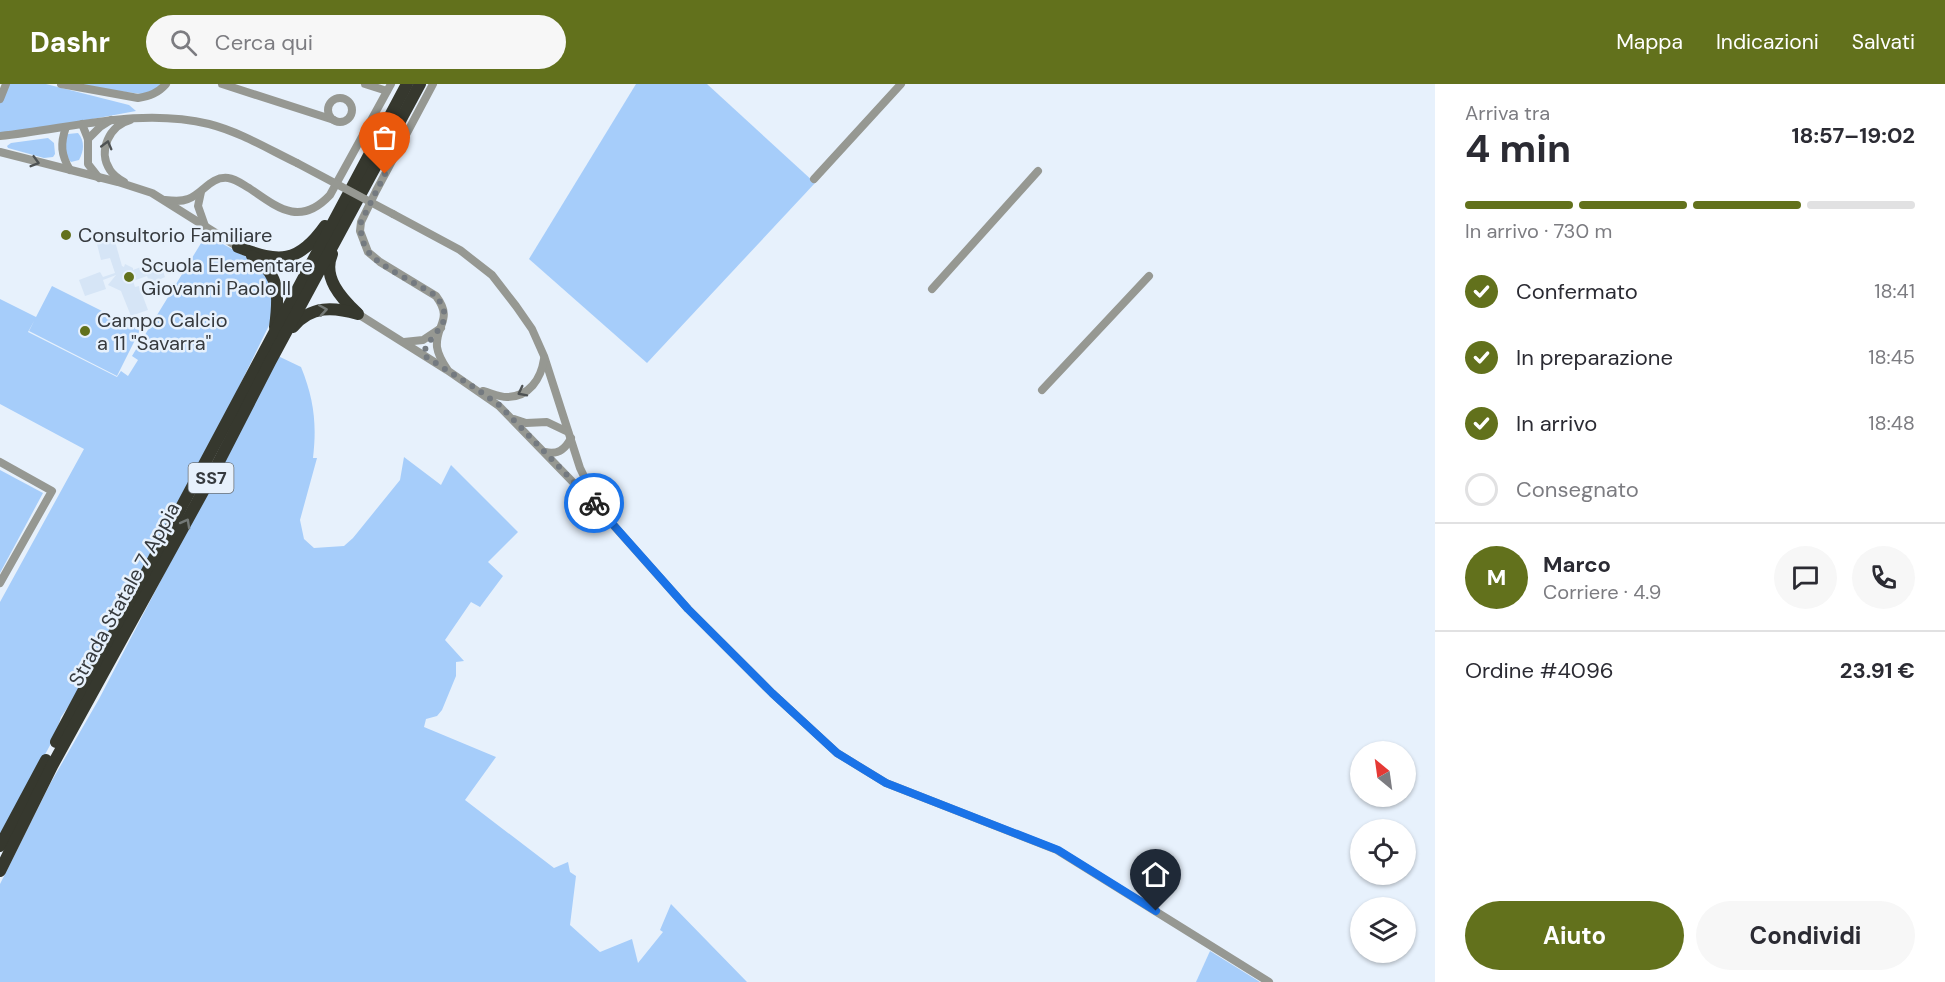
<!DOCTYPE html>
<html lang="it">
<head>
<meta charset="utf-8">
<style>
  :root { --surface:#fff; --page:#f7f7f7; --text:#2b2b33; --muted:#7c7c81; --line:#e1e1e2; --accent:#62711c }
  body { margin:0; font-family:"DM Sans",sans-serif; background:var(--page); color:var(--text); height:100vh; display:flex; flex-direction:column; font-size:22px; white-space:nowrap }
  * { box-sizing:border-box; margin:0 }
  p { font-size:20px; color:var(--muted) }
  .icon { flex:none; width:33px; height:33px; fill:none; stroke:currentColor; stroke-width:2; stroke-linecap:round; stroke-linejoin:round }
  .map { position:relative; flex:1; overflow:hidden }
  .drawer { display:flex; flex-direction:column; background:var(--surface); width:510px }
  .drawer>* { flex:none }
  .needle { width:39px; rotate:331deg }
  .buttons { position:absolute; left:1350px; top:657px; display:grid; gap:12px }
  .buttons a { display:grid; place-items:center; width:66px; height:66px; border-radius:50%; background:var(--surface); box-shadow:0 2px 4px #0004; font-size:30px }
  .pin { position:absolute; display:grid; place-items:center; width:51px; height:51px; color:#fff; margin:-62px -26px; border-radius:50% 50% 50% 0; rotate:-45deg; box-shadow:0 0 6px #0007 }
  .pin .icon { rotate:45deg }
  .courier { position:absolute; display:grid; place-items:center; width:60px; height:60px; margin:-30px; border:4px solid #1a73e8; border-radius:50%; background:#fff; color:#222; box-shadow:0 2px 8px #0007 }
  .summary em { font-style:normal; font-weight:700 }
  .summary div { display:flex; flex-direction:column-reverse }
  .summary { display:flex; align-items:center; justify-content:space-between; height:102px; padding:0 30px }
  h1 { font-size:39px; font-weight:700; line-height:45px }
  .bar { display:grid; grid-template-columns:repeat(4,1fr); gap:9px 6px; align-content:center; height:72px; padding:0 30px }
  .bar i { height:8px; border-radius:4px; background:var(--line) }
  .bar .active { background:var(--accent) }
  .bar p { grid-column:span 4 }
  .line { display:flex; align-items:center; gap:15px; padding:0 30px; border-top:2px solid var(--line) }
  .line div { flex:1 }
  .round { display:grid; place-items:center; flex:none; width:63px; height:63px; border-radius:32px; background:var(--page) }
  ol { padding:0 30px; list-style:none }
  li { display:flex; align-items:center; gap:18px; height:66px }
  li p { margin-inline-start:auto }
  li .icon { padding:6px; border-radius:50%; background:var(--accent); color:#fff; stroke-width:4 }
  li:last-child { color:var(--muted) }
  li i { width:33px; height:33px; border:3px solid var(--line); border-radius:50% }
  .button { display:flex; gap:12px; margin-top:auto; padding:12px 30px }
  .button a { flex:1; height:69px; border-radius:36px; background:var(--accent); color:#fff; font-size:24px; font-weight:700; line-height:69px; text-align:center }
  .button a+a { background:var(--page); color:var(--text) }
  header { display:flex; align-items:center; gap:36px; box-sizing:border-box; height:84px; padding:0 30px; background:var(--accent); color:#fff }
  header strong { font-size:28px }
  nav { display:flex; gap:33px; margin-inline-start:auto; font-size:21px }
  .search { width:420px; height:54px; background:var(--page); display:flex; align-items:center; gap:15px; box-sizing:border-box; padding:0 21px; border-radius:33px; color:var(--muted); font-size:22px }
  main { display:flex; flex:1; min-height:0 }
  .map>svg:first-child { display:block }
  .built { fill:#d6e5f6 }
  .green { fill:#a6cdfa }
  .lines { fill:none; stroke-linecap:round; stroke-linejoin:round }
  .minor { stroke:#969892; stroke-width:8 }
  .highway { stroke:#36382e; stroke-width:12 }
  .minor-bridge { stroke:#969892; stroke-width:8 }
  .oneway { stroke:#4e5253 }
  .oneway2 { stroke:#747976 }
  .done { stroke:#747a80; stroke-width:6; stroke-dasharray:0 10.8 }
  .route { stroke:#1a73e8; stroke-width:8 }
  .poi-dot { fill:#62711c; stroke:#e7f1fc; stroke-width:2 }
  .labels { text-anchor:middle; stroke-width:5; stroke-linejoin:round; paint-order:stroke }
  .shield { fill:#e7f1fc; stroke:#6b7177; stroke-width:1.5 }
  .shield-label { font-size:18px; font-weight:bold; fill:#363a3e }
  .poi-label { font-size:20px; fill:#363a3e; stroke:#e7f1fc; text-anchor:start }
  .street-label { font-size:20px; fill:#363a3e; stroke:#e7f1fc }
</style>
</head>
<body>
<header>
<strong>Dashr</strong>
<div class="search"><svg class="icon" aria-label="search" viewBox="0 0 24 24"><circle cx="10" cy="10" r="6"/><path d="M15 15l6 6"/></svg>Cerca qui</div>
<nav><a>Mappa</a><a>Indicazioni</a><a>Salvati</a></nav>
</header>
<main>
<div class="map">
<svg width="1435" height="898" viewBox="0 0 1435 898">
  <rect width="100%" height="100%" fill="#e7f1fc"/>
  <path class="built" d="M 114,154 L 122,182 L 124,183 L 125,180 L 133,184 L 133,186 L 159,176 L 165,193 L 150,200 L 147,192 L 133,197 L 135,203 L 139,202 L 148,226 L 131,232 L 121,207 L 108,201 L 116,191 L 103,196 L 106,205 L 85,212 L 79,196 L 100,188 L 103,193 L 115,189 L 110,174 L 101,176 L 97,160 Z"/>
  <g class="green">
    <path d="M 8,0 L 46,0 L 129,21 L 136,27 L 0,52 L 0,15 Z"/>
    <path d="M 61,0 L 166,0 L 150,11 Z"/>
    <path d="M 636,0 L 707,0 L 815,99 L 647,279 L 529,175 Z"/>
    <path d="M 78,49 C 85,57 84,67 79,76 L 71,78 L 66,72 L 66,51 L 68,50 Z"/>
    <path d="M 48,54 L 54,59 L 55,70 L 53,73 L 44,74 L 8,64 L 7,62 L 11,59 Z"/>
    <path d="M 206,151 L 258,179 L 274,203 L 275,229 L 210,362 L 82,603 L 61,633 L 55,652 L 0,754 L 0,518 L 84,365 L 0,320 L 0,215 L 36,233 L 52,202 L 140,246 L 117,292 L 29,247 L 34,237 L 28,248 L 117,293 L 121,287 L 128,292 L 138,276 L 132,272 Z"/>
    <path d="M 278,272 L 301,283 C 314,315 317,340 313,374 L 317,374 L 300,436 L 304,455 L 314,464 L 344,462 L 353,454 L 400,396 L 404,373 L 441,401 L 451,381 L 518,448 L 488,478 L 503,492 L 480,523 L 471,518 L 445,556 L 464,577 L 456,578 L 456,592 L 442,626 L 437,632 L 426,635 L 424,643 L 496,673 L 465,716 L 554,784 L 568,778 L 570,788 L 576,792 L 570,841 L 600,868 L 632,855 L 638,879 L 663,848 L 660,846 L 671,820 L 747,898 L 0,898 L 0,800 L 50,700 L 99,615 Z"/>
    <path d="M 0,386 L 43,409 L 0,489 Z"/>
    <path d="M 1210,867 L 1260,898 L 1196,898 Z"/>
  </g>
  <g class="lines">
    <g class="minor">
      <path d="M 61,0 L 138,14 C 150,12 158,9 166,0"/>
      <path d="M 222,0 L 334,36"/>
      <path d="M 365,0 L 387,7"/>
      <path d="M 433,0 L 376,107 L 361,138 L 360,147 L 368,168 L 380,178 L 436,212 C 454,236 435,241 437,263 C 438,270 443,279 447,285"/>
      <circle cx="340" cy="26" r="12"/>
      <path d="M 0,15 L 6,0"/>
      <path d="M 82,40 L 88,55 L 88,80 L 99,94"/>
      <path d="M 66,43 C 60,60 61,71 70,86"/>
      <path d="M 0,52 C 70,45 138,23 209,40 C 240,48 268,65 297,79"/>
      <path d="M 88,55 L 100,43 L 111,36"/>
      <path d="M 0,68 L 118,98 L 152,109 L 238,163"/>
      <path d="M 814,95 L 901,0"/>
      <path d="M 124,98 C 119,95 113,91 110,86 C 97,67 110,41 130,36"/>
      <path d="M 201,108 L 198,122 L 205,142"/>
      <path d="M 165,116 C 173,117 181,118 188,115 C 203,110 210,92 228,94 C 236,95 242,100 249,104 C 278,124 300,143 330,111 L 391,0"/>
      <path d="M 393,130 L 460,166 L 492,191 L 516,222 L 532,245 L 544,272 L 580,384 L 596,417"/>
      <path d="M 932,205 L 1038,87"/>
      <path d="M 358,230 L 447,286 L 499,322 L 599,425 L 688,525 L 772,609 L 837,669 L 886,699 L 1057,766 L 1269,898"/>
      <path d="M 404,258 L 423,256 L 441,244"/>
      <path d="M 1042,306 L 1149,192"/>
      <path d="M 483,307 C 491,309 499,313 507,313 C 529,313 541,295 544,275"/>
      <path d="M 514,335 L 526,339 L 547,338 L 568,348"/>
      <path d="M 545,368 C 557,371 565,366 571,354"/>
      <path d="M 0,378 L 52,407 L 0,499"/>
    </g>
    <g class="highway">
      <path d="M 238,163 C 279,179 298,180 325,142"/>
      <path d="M 332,170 C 322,193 341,214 357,229"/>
      <path d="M 252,172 C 281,190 279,213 275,243"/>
      <path d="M 293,243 C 311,221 334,223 358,230"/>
      <path d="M 56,658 L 407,0"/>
      <path d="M 0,762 L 46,676"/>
      <path d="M 0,787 L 52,682 L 211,393 L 270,278 L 420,0"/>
    </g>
    <path class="minor-bridge" d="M 297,79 L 393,130"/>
  </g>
  <defs><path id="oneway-chevron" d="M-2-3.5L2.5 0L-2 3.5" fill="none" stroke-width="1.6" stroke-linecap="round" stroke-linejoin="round" transform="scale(1.5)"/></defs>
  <g class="oneway">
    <use href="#oneway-chevron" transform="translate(107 61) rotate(-75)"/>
    <use href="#oneway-chevron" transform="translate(35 78) rotate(16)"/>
    <use href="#oneway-chevron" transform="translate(522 308) rotate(153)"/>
  </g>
  <g class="oneway2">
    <use href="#oneway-chevron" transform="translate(323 226) rotate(-9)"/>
    <use href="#oneway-chevron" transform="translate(186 439) rotate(-61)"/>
  </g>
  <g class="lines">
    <path class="done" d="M 385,90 L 361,138 C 360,148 362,158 367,166 C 376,181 420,201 436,212 C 458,241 431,245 423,271 L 478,306 L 499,321 L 594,419"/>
    <path class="route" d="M 594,419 L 688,525 L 772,609 L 837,669 L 886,699 L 1058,766 L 1156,827"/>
  </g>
  <g class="poi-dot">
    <circle cx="66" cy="151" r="6"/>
    <circle cx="129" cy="193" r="6"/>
    <circle cx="85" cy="247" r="6"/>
  </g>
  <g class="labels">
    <rect class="shield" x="188.5" y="379" width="45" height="30" rx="4.5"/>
    <g class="shield-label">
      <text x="211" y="400">SS7</text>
    </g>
    <g class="poi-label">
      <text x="78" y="158">Consultorio Familiare</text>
      <text x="141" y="188">Scuola Elementare<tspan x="141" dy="23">Giovanni Paolo II</tspan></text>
      <text x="97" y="243">Campo Calcio<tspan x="97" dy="23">a 11 "Savarra"</tspan></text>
    </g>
    <g class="street-label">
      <text transform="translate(124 510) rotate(-61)" y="7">Strada Statale 7 Appia</text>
    </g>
  </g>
</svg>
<div class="buttons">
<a><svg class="needle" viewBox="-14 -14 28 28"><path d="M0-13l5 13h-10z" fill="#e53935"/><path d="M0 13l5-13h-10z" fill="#7c7c81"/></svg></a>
<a><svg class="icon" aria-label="locate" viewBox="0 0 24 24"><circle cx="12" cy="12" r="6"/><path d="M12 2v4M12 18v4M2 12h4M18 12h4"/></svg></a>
<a><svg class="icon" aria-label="layers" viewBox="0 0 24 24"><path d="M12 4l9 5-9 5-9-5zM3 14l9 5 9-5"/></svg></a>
</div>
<div class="pin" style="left:385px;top:90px;background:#ea580c"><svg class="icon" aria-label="bag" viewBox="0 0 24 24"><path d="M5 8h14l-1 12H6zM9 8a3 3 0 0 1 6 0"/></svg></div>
<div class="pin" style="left:1156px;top:827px;background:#1f2937"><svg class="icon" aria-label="home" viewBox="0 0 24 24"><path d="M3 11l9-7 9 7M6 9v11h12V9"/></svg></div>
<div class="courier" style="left:594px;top:419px"><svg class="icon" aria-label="bike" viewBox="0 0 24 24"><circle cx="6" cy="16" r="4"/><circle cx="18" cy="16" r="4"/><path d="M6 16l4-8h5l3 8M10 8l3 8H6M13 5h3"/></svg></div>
</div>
<section class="drawer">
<div class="summary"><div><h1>4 min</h1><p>Arriva tra</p></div><em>18:57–19:02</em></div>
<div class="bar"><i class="active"></i><i class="active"></i><i class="active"></i><i></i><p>In arrivo · 730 m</p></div>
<ol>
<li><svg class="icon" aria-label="check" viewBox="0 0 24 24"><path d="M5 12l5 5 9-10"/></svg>Confermato<p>18:41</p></li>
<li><svg class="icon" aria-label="check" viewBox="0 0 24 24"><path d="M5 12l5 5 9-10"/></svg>In preparazione<p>18:45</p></li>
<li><svg class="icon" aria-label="check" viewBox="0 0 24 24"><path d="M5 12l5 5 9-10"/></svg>In arrivo<p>18:48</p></li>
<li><i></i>Consegnato</li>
</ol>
<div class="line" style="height:108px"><b class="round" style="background:var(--accent);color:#fff">M</b><div><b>Marco</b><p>Corriere · 4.9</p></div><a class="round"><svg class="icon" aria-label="chat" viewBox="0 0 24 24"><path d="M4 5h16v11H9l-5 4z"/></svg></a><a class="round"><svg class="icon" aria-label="phone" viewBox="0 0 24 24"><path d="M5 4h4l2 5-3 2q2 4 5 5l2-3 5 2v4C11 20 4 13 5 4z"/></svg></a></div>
<div class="line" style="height:78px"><div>Ordine #4096</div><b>23.91 €</b></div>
<div class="button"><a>Aiuto</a><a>Condividi</a></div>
</section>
</main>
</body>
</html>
